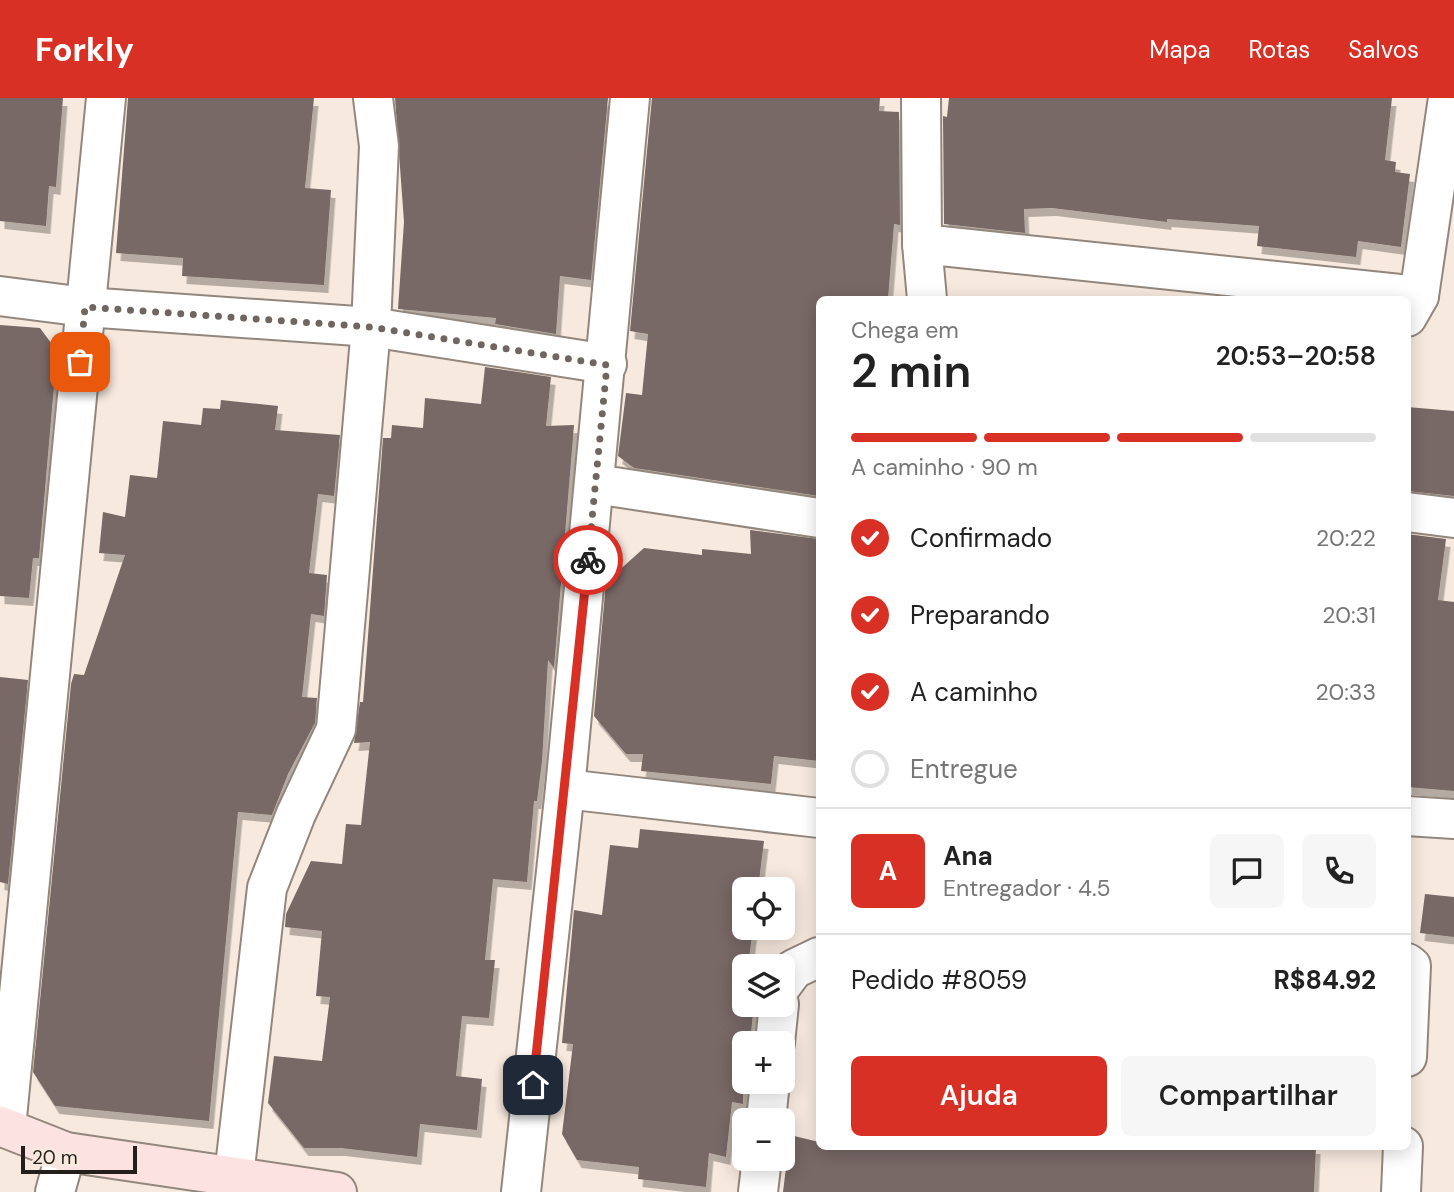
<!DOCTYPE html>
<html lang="pt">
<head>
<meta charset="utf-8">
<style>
  :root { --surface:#fff; --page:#f6f6f6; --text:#222; --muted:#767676; --line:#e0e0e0; --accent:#d93025 }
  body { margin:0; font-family:"DM Sans",sans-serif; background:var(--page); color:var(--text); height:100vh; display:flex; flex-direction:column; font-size:26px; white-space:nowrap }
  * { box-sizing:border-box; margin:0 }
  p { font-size:23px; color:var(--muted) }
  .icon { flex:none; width:38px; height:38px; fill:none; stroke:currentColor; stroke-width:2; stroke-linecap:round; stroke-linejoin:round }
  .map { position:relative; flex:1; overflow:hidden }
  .side { position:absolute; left:816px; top:198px; width:595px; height:854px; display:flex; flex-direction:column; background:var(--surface); border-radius:10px; box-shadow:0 4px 18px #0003 }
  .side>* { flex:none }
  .fabs { position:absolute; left:732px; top:779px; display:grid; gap:14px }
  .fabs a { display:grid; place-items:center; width:63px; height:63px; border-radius:10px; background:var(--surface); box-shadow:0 4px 18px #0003; font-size:35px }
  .scale { position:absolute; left:21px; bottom:18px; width:116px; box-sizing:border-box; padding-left:7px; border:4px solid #241f1b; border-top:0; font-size:19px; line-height:24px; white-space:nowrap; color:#241f1b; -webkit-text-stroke:5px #f7e9de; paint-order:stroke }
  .pin { position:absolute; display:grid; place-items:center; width:60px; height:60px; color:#fff; margin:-30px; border-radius:14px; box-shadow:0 4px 10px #0006 }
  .courier { position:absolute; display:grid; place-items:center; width:70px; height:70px; margin:-35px; border:5px solid #d93025; border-radius:50%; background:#fff; color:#222; box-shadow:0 2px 9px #0007 }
  .headline em { font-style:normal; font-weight:600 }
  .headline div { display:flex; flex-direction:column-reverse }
  .headline { display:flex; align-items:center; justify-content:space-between; height:119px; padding:0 35px }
  h1 { font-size:46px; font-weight:600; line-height:52px }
  .bar { display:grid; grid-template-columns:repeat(4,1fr); gap:10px 7px; align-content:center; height:84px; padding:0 35px }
  .bar i { height:9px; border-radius:5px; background:var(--line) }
  .bar .active { background:var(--accent) }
  .bar p { grid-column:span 4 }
  .line { display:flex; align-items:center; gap:18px; padding:0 35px; border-top:2px solid var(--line) }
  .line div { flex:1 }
  .round { display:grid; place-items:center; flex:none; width:74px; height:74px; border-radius:10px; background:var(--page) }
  ol { padding:0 35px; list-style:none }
  li { display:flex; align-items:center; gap:21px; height:77px }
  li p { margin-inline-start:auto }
  li .icon { padding:7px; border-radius:50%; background:var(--accent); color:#fff; stroke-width:4 }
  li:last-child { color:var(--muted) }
  li i { width:38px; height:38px; border:4px solid var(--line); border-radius:50% }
  .button { display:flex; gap:14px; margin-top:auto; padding:14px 35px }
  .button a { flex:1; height:80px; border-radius:10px; background:var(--accent); color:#fff; font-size:28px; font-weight:600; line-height:80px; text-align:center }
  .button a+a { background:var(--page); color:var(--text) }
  header { display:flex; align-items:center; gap:42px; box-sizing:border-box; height:98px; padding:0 35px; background:var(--accent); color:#fff }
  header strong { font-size:33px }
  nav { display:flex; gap:38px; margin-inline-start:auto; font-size:24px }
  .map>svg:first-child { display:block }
  .building { fill:#786866; filter:url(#shadow) }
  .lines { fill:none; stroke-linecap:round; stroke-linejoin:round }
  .street-casing { stroke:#93877d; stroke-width:42 }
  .secondary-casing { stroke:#93877d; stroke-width:42 }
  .street { stroke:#fff; stroke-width:38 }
  .secondary { stroke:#fce3e1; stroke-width:38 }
  .done { stroke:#6e665f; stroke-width:7; stroke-dasharray:0 12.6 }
  .route { stroke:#d93025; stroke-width:9 }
</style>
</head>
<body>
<header>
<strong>Forkly</strong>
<nav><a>Mapa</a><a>Rotas</a><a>Salvos</a></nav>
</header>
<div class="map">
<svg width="1454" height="1094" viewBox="0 0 1454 1094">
  <defs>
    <filter id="shadow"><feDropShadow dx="4.5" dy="8" stdDeviation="0" flood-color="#0004"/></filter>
  </defs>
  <rect width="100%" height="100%" fill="#f7e9de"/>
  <g class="building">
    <path d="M 0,0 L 63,0 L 56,89 L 49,88 L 46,128 L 0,123 Z"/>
    <path d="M 128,0 L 314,0 L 305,90 L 331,92 L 324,187 L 182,178 L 183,160 L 116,155 Z"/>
    <path d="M 395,0 L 608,0 L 591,182 L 560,178 L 556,236 L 495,226 L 496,220 L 398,211 L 404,124 Z"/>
    <path d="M 652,0 L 880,0 L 879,13 L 899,14 L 900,127 L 894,126 L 888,201 L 819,201 L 819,398 L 634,370 L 618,358 L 626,295 L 642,297 L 648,236 L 630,233 Z"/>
    <path d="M 949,0 L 1392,0 L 1385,62 L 1396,64 L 1395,74 L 1410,76 L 1401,149 L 1358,143 L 1356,159 L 1257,148 L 1259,128 L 1167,121 L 1167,124 L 1052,110 L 1024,111 L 1025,135 L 944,126 L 943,18 L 947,19 Z"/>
    <path d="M 0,227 L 40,230 L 57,253 L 39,460 L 33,460 L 29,500 L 0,498 Z"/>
    <path d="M 485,269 L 551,279 L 546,328 L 574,327 L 554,570 L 548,562 L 542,663 L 537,703 L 534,703 L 527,784 L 493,781 L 485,862 L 495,862 L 489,920 L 462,918 L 456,978 L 482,981 L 477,1032 L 420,1026 L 417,1059 L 341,1050 L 304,1050 L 268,1005 L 274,958 L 322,963 L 330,899 L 316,898 L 322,833 L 285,829 L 286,816 L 311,763 L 342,766 L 346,726 L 361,727 L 370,644 L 354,645 L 360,604 L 363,604 L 383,340 L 391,340 L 392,327 L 423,330 L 425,300 L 481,306 Z"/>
    <path d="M 221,302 L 278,308 L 275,332 L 340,337 L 334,398 L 318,396 L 309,475 L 327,477 L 324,518 L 311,516 L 302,599 L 317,600 L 315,625 L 288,676 L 272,717 L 238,714 L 209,1023 L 55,1008 L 33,974 L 71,586 L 74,576 L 84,577 L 125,457 L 99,455 L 103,414 L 125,419 L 130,377 L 157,380 L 163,323 L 201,327 L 203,310 L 220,311 Z"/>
    <path d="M 1407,309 L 1454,313 L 1454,398 L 1407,393 Z"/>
    <path d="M 750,432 L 819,441 L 819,663 L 774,658 L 771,686 L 641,673 L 643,656 L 626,656 L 594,618 L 606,484 L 644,450 L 702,457 L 702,451 L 751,456 Z"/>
    <path d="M 1407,436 L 1446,441 L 1438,502 L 1454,504 L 1454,693 L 1407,689 Z"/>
    <path d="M 0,579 L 28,582 L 8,786 L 0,784 Z"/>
    <path d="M 640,731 L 764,743 L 758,791 L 744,791 L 744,830 L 753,830 L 748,868 L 744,868 L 743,906 L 754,906 L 750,945 L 744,945 L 743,1006 L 732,1004 L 726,1059 L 709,1055 L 706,1089 L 638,1081 L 639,1069 L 577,1062 L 562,1036 L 573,946 L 562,945 L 574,812 L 602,817 L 610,747 L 638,750 Z"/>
    <path d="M 1425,796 L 1454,799 L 1454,839 L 1420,835 Z"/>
    <path d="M 790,1037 L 819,1044 L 819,1048 L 1316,1048 L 1314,1094 L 783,1094 Z"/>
  </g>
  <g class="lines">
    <defs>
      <g id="street">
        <path d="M 921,0 L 922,146"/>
        <path d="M 0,198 L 85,209 L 371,229 L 607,266"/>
        <path d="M 927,201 L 922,146 L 1419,198"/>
        <path d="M 1407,219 L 1419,198 L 1448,0"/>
        <path d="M 595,386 L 819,420"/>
        <path d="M 1407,414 L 1454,420"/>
        <path d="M 565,691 L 819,720"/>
        <path d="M 1407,718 L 1454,721"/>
        <path d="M 1407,865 L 1411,868 L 1407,959"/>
        <path d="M 782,887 L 794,871 L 819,859"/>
        <path d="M 775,945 L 779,906"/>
        <path d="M 766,1022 L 770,984"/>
        <path d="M 6,1030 L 106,0"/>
        <path d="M 234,1078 L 267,790 L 296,716 L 336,631 L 371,229 L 379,48 L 373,0"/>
        <path d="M 55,1094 L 66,1054"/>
        <path d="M 521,1094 L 565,691 L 630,0"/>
        <path d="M 758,1094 L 762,1060"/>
        <path d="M 1401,1094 L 1403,1048"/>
      </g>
      <path id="secondary" d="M 0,1028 L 66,1054 L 337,1094"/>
    </defs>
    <use href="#street" class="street-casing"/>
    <use href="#secondary" class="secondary-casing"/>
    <use href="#street" class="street"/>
    <use href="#secondary" class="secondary"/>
  </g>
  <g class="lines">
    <path class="done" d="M 80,264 L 85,209 L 371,229 L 607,267 L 588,462"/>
    <path class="route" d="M 533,987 L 588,462"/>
  </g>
</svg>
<div class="fabs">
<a><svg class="icon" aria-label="locate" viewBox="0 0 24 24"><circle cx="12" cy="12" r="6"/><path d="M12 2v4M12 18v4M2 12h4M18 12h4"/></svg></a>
<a><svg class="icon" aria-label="layers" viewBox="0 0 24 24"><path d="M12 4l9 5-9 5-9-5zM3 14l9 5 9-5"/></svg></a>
<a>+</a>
<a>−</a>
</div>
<div class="scale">20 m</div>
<div class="pin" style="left:80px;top:264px;background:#ea580c"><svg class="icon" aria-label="bag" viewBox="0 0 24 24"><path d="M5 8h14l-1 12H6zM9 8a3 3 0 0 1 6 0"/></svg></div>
<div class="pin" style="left:533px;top:987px;background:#1f2937"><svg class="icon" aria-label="home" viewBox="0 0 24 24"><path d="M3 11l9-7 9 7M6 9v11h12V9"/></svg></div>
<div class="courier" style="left:588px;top:462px"><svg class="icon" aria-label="bike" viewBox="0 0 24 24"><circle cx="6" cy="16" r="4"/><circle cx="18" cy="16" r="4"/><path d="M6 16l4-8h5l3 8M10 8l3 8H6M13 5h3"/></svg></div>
<section class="side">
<div class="headline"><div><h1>2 min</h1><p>Chega em</p></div><em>20:53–20:58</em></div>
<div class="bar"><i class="active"></i><i class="active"></i><i class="active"></i><i></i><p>A caminho · 90 m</p></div>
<ol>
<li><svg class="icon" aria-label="check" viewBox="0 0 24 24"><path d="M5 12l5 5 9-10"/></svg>Confirmado<p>20:22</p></li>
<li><svg class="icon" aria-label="check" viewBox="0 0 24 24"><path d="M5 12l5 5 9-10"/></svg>Preparando<p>20:31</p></li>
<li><svg class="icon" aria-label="check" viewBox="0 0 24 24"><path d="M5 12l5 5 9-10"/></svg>A caminho<p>20:33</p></li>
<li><i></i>Entregue</li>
</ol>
<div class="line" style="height:126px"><b class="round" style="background:var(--accent);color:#fff">A</b><div><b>Ana</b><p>Entregador · 4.5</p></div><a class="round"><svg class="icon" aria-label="chat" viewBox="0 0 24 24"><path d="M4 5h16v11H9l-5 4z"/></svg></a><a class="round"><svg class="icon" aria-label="phone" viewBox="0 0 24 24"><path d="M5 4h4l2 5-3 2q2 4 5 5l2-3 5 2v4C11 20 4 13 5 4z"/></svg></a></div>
<div class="line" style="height:91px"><div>Pedido #8059</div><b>R$84.92</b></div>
<div class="button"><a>Ajuda</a><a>Compartilhar</a></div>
</section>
</div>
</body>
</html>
